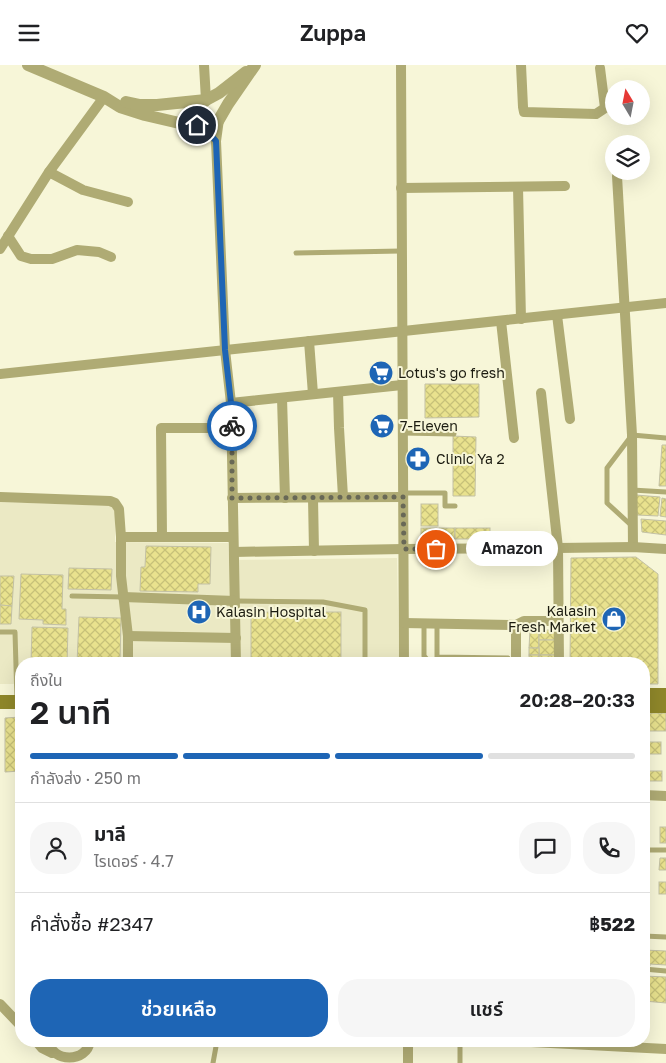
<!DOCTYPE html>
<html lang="th">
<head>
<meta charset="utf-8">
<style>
  :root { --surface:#fff; --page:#f6f6f6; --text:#202124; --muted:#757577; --line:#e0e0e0; --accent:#1e65b5 }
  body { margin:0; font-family:"Golos Text","Noto Sans Thai",sans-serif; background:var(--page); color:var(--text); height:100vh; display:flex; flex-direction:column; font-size:19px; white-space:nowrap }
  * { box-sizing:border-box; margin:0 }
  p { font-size:16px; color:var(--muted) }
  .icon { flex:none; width:28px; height:28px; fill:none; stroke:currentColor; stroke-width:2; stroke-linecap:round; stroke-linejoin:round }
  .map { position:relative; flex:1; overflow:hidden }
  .drawer { position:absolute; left:15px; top:592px; width:635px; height:390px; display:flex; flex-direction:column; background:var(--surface); border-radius:20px; box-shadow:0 5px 20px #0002 }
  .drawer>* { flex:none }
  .needle { width:32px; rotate:350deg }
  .tools { position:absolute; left:605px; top:15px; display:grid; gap:10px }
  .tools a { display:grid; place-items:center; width:45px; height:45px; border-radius:50%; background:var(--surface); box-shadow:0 5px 20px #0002; font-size:25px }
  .pin { position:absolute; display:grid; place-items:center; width:42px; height:42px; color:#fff; margin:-21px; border:2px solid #fff; border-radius:50%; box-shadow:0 1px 5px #0007 }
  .courier { position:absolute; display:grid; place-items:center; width:50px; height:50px; margin:-25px; border:4px solid #1e65b5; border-radius:50%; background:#fff; color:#222; box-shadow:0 1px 6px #0007 }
  .bubble { position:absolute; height:35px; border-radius:18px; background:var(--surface); box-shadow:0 5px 20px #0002; font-size:16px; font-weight:600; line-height:35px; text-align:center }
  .head em { font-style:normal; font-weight:600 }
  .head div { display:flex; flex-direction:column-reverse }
  .head { display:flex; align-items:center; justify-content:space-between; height:85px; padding:0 15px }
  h1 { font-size:32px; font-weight:600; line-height:38px }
  .bar { display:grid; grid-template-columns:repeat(4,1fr); gap:8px 5px; align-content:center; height:60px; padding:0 15px }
  .bar i { height:6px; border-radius:4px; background:var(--line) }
  .bar .current { background:var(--accent) }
  .bar p { grid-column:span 4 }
  .line { display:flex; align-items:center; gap:12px; padding:0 15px; border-top:1px solid var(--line) }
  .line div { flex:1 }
  .round { display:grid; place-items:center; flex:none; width:52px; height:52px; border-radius:20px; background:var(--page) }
  .button { display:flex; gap:10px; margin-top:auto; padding:10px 15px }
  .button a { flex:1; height:58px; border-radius:20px; background:var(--accent); color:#fff; font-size:20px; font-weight:600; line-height:58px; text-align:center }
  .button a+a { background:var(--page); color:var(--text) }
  header { display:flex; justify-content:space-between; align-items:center; height:65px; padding:0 15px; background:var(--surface); font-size:22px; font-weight:600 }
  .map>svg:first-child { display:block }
  .built { fill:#ebe9c4 }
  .building { fill:url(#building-cross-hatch); stroke:#c3c1a5 }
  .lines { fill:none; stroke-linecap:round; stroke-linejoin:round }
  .service { stroke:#afab74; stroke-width:5 }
  .minor { stroke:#afab74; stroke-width:10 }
  .tertiary { stroke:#afab74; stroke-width:12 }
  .secondary { stroke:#8f872a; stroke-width:14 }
  .done { stroke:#686856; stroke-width:5; stroke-dasharray:0 9 }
  .route { stroke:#1e65b5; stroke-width:6 }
  .labels { text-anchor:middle; stroke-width:4; stroke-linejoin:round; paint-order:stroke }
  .poi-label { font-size:14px; fill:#1b1b10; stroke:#f7f6d8; text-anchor:start }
</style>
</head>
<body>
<header><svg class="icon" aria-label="menu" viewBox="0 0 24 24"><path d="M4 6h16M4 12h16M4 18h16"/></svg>Zuppa<svg class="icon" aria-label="heart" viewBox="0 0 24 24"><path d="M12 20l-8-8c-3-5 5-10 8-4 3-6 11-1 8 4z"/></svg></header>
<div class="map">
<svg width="666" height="998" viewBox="0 0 666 998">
  <defs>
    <pattern id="building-cross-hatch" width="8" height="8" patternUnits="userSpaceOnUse" patternTransform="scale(1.25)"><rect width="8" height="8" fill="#e9e28e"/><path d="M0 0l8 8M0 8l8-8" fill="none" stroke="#c7c179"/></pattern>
  </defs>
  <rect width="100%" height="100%" fill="#f7f6d8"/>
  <path class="built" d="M 0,437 L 113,441 L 115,449 L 115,477 L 228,478 L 229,495 L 397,493 L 399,599 L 21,599 L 21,619 L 0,619 Z"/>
  <g class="building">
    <path d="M 425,319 L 479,319 L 479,352 L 425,353 Z"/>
    <path d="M 453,371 L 476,372 L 475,431 L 453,431 Z"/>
    <path d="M 662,380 L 666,380 L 666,421 L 659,421 Z"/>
    <path d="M 636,430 L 660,432 L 658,451 L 637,450 Z"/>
    <path d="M 662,433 L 666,434 L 666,452 L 660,451 Z"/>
    <rect x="421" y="439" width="17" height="22"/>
    <path d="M 641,454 L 666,456 L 666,470 L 642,467 Z"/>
    <rect x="421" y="463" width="16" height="11"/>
    <rect x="439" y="463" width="16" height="11"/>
    <rect x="455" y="463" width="35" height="11"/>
    <path d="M 146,481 L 211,482 L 210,519 L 198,519 L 198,527 L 140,526 L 141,502 L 145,502 Z"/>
    <path d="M 636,492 L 658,509 L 658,619 L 644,619 L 644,599 L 570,599 L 571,493 Z"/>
    <path d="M 69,503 L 112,504 L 111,525 L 68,524 Z"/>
    <path d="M 21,509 L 63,510 L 62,544 L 66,544 L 66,560 L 43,559 L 43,555 L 19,554 Z"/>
    <path d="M 0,511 L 14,511 L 12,541 L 0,540 Z"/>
    <path d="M 0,540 L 12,541 L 11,559 L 0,559 Z"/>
    <rect x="251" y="547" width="90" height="50"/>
    <path d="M 79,552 L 121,553 L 120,599 L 77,599 Z"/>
    <path d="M 32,562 L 68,563 L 67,599 L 31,599 Z"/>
    <path d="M 530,565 L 539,565 L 539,583 L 529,583 Z"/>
    <rect x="539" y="565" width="16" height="10"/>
    <rect x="539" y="575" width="16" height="15"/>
    <rect x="529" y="583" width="10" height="7"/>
    <rect x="529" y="590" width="10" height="9"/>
    <path d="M 539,590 L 555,590 L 554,599 L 539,599 Z"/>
    <rect x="644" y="648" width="22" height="18"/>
    <path d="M 21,652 L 21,706 L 5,707 L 5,653 Z"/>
    <rect x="648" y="677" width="13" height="12"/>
    <rect x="649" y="706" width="13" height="10"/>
    <rect x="660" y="762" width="6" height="16"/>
    <path d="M 660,793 L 666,793 L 666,805 L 659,805 Z"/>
    <rect x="659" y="817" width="7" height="12"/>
    <path d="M 644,885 L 666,886 L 666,900 L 650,899 L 650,901 L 644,901 Z"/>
    <path d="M 644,911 L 666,912 L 666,938 L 644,936 Z"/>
  </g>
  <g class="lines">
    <g class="service">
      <path d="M 296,188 L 401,186"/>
      <path d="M 403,368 L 454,369"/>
      <path d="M 632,425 L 666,427"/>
      <path d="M 403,428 L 445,428 L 445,441 L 455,441"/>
      <path d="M 632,461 L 607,438 L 607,403 L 632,370 L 666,373"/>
      <path d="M 72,531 L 123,532"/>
      <path d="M 235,536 L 323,537 L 365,545 L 365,599"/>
      <path d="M 424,558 L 424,591 L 431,599"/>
      <path d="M 437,559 L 437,592 L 508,593 L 508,599"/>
      <path d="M 0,567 L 15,567 L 17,636"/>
      <path d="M 644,785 L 666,785"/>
      <path d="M 644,871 L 666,872"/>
      <path d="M 644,904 L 666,906"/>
      <path d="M 460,976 L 460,998"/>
      <path d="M 213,998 L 217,976"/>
    </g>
    <g class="minor">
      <path d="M 204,0 L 206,35"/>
      <path d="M 401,0 L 404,599"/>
      <path d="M 521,0 L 523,42 L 524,47 L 596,49 L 605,43 L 600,3"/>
      <path d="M 219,54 L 216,76 L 225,285 L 231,338 L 236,599"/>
      <path d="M 49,107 L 83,125 L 128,137"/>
      <path d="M 617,111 L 632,370 L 633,482"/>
      <path d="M 518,122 L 521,254"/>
      <path d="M 401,123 L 565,121"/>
      <path d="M 8,171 L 21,191 L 31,194 L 52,194 L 77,185 L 99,187 L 111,192"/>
      <path d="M 0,184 L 49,107 L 104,32"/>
      <path d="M 557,250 L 570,354"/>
      <path d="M 501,256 L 514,373"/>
      <path d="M 309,276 L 313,329"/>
      <path d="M 0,309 L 666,238"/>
      <path d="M 338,327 L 339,363 L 343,432"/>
      <path d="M 541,328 L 558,483 L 559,599"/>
      <path d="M 282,333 L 285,433"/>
      <path d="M 231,338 L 402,320"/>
      <path d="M 0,432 L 110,436 L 115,438 L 119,444 L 121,472 L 121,511 L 128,571 L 128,599"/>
      <path d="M 232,433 L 403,432"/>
      <path d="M 313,433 L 314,486"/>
      <path d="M 121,472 L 233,472"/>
      <path d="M 162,472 L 161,363 L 232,363"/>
      <path d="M 234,487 L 403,484 L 558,483 L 633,482 L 666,484"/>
      <path d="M 123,532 L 235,536"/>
      <path d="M 404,558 L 516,560 L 516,599"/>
      <path d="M 516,560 L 524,556 L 558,556"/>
      <path d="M 128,571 L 236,573"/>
      <path d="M 644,730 L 666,731"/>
      <path d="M 0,939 L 21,961"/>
      <path d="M 36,976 L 42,983 L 52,988"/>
      <path d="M 48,976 C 52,998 87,998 90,976"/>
      <path d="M 408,976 L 408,998"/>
      <path d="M 512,976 L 666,984"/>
    </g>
    <g class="tertiary">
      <path d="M 28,0 L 104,32 L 120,42 L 145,50 L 205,64 L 210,63 L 217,58 L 228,39 L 255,0"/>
      <path d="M 126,37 L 140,40 L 157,40 L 206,35 L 219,28 L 246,7"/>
      <path d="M 201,63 C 187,55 190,41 205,36"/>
    </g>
    <g class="secondary">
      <path d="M 644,630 L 666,630"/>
      <path d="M 0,637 L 21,637"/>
      <path d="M 644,641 L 666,641"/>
    </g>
  </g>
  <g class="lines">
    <path class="done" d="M 232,361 L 232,433 L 403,432 L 404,484 L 436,484"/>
    <path class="route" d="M 197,60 L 205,64 L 216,76 L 225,285 L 231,338 L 232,361"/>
  </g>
  <defs>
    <symbol id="supermarket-disc" viewBox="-11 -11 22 22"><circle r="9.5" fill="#1e65b5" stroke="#f7f6d8"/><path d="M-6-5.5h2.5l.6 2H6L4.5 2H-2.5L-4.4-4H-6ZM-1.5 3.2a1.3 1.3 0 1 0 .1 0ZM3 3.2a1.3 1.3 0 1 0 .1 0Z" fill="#fff"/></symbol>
    <symbol id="pharmacy-disc" viewBox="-11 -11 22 22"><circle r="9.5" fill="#1e65b5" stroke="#f7f6d8"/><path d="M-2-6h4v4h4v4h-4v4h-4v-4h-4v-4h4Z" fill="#fff"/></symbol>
    <symbol id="hospital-disc" viewBox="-11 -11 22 22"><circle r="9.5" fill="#1e65b5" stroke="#f7f6d8"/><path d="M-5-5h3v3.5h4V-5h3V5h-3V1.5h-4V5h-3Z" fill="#fff"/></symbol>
    <symbol id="shop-disc" viewBox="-11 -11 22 22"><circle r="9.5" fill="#1e65b5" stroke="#f7f6d8"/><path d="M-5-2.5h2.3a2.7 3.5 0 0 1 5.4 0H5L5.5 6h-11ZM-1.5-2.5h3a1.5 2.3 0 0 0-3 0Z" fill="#fff"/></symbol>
  </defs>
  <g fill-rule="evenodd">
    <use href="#supermarket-disc" x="367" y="294" width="28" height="28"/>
    <use href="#supermarket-disc" x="368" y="347" width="28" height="28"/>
    <use href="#pharmacy-disc" x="404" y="380" width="28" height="28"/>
    <use href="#hospital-disc" x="185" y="533" width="28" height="28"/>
    <use href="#shop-disc" x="600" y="540" width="28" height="28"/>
  </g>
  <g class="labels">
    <g class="poi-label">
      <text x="398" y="313">Lotus's go fresh</text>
      <text x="400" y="366">7-Eleven</text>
      <text x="436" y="399">Clinic Ya 2</text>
      <text x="596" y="551" text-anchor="end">Kalasin<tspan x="596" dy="16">Fresh Market</tspan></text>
      <text x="216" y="552">Kalasin Hospital</text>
    </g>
  </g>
</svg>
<div class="tools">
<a><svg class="needle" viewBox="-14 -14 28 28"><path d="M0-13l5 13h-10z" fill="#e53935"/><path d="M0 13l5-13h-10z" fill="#757577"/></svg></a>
<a><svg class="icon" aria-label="layers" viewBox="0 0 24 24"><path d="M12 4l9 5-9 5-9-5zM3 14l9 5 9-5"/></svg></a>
</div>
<div class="pin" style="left:436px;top:484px;background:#ea580c"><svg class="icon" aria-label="bag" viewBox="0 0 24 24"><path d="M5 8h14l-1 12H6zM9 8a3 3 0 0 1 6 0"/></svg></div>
<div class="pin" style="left:197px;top:60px;background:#1f2937"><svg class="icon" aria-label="home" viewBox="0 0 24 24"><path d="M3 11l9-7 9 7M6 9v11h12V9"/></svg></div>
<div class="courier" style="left:232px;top:361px"><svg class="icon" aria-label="bike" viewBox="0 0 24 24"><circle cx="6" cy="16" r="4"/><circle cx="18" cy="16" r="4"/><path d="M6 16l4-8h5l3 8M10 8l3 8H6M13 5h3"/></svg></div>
<div class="bubble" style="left:466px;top:466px;width:92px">Amazon</div>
<section class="drawer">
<div class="head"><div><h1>2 นาที</h1><p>ถึงใน</p></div><em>20:28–20:33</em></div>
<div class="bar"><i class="current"></i><i class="current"></i><i class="current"></i><i></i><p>กำลังส่ง · 250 m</p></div>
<div class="line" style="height:90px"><a class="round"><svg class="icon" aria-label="person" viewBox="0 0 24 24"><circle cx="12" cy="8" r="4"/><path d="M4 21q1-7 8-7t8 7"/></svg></a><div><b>มาลี</b><p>ไรเดอร์ · 4.7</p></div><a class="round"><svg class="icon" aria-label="chat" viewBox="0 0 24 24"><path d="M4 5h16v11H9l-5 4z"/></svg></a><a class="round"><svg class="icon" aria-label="phone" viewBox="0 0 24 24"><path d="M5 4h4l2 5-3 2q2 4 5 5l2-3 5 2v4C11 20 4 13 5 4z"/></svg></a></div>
<div class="line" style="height:65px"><div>คำสั่งซื้อ #2347</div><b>฿522</b></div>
<div class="button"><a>ช่วยเหลือ</a><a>แชร์</a></div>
</section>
</div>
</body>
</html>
